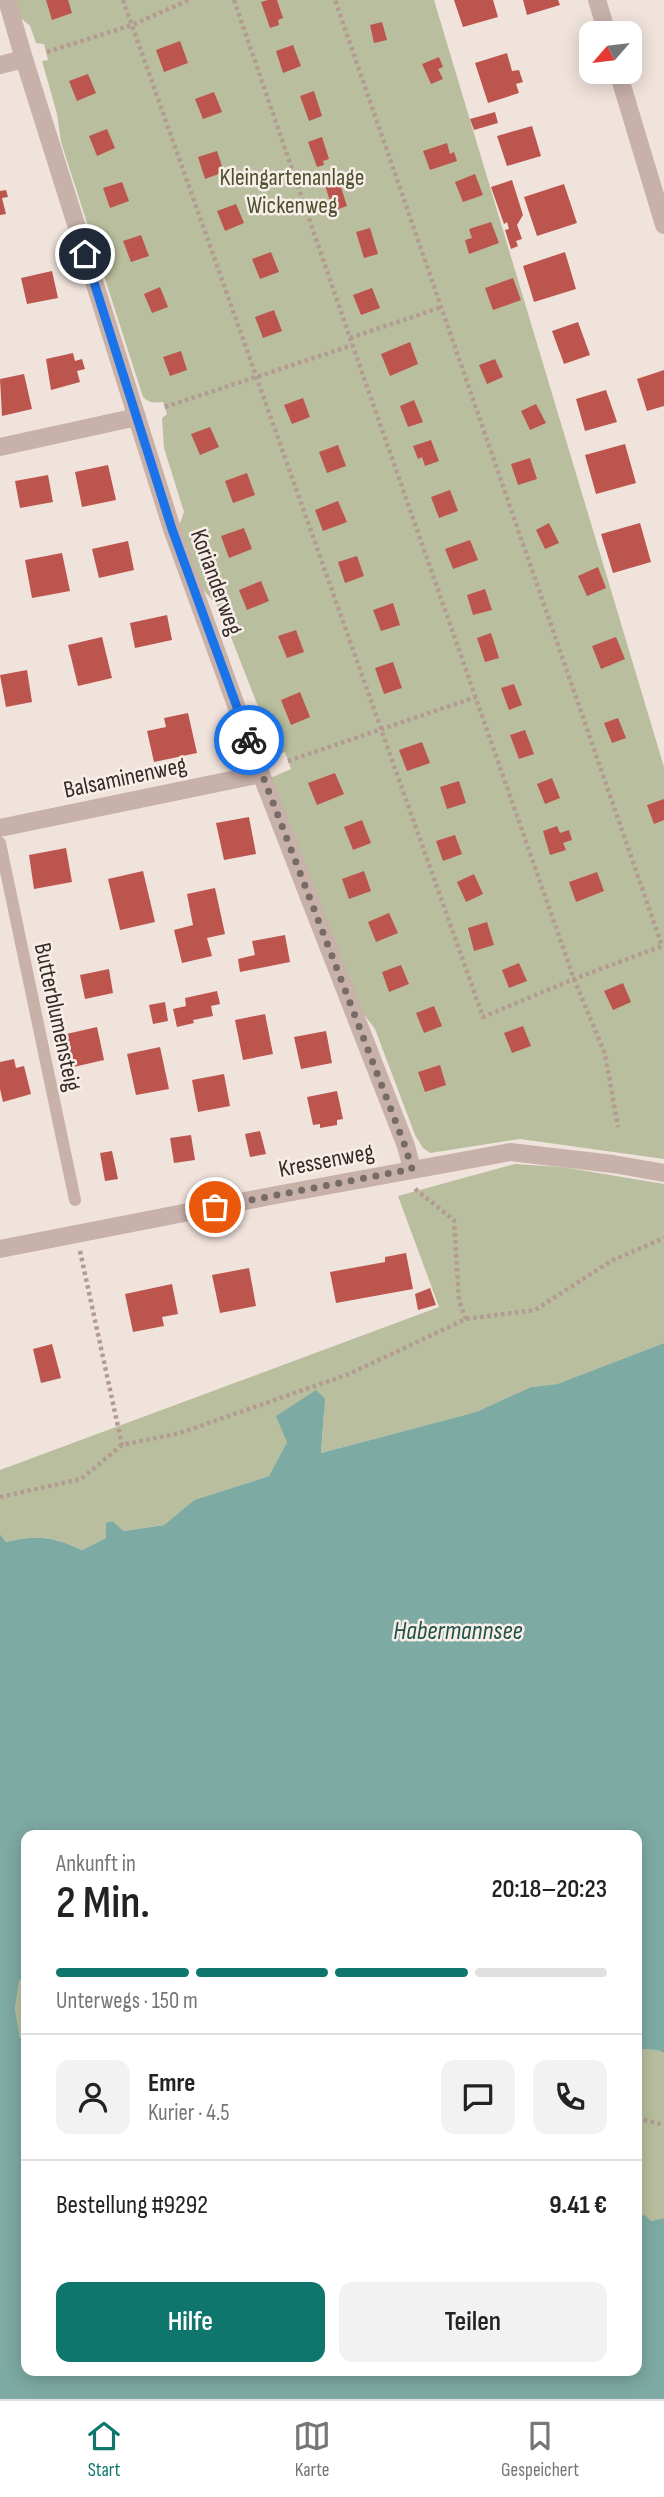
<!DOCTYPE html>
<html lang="de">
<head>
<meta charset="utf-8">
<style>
  :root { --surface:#fff; --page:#f2f2f2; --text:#222; --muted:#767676; --line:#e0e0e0; --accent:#0f766e }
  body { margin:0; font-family:"Sofia Sans Condensed",sans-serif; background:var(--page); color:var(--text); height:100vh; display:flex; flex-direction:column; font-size:26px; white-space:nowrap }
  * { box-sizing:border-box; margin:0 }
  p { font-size:23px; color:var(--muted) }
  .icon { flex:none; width:38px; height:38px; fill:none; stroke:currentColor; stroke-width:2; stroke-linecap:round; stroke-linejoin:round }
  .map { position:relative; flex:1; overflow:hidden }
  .side { position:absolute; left:21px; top:1830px; width:621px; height:546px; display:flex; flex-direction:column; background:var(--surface); border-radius:14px; box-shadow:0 4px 18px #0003 }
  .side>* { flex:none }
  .needle { width:46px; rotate:242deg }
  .fabs { position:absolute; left:579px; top:21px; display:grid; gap:14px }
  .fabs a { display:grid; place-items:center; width:63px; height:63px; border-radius:14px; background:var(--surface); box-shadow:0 4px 18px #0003; font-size:35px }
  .pin { position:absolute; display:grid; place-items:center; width:60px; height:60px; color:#fff; margin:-30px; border:4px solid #fff; border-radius:50%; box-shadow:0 2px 7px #0007 }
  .courier { position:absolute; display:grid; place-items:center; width:70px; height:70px; margin:-35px; border:5px solid #1a73e8; border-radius:50%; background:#fff; color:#222; box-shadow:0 2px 9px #0007 }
  .head em { font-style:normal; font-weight:600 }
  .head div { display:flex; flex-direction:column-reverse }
  .head { display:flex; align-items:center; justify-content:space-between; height:119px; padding:0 35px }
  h1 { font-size:46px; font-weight:600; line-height:52px }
  .bar { display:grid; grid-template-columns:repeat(4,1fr); gap:10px 7px; align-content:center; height:84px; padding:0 35px }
  .bar i { height:9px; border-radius:5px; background:var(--line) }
  .bar .current { background:var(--accent) }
  .bar p { grid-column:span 4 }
  .line { display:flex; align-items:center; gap:18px; padding:0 35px; border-top:2px solid var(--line) }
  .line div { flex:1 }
  .round { display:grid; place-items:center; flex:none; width:74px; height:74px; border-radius:14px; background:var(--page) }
  .primary-button { display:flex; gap:14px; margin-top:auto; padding:14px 35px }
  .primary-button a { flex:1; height:80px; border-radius:14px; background:var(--accent); color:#fff; font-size:28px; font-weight:600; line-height:80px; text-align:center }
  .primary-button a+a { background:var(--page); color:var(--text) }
  .tabs { display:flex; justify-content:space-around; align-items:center; height:98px; border-top:2px solid var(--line); background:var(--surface); font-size:19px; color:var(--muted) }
  .tabs a { display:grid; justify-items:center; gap:4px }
  .tabs .current { color:var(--accent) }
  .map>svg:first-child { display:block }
  .green { fill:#b9be9e }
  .water { fill:#7eaaa4 }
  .building { fill:#bc554e }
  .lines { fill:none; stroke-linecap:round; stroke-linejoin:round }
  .path { stroke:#b39b94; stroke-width:4.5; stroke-dasharray:3.5 3.5; stroke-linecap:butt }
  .service { stroke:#c7b1a9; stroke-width:12 }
  .minor { stroke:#c7b1a9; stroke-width:18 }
  .done { stroke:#766b67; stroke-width:7; stroke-dasharray:0 12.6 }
  .route { stroke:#1a73e8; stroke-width:9 }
  .labels { text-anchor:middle; stroke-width:5; stroke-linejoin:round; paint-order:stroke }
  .park-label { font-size:24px; fill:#4b512e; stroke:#f8eee8 }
  .street-label { font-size:24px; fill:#352a28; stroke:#f8eee8 }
  .water-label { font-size:26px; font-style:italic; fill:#21534d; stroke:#f8eee8 }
</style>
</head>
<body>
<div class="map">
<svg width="664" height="2399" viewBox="0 0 664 2399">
  <rect width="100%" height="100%" fill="#f0e3dc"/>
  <g class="green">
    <path d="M 16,0 L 434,0 L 664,767 L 664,1159 L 520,1139 L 430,1153 L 423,1148 L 415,1135 L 375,1029 L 362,1012 L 270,778 L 291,769 L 285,752 L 277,755 L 220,609 L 200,586 L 179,526 L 184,512 L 164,448 L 162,418 L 167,414 L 163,402 C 154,403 149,403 143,397 L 61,142 L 57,114 L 42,61 L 48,60 L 44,44 L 36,43 L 30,26 L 21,18 Z"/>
    <path d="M 515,1164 L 562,1167 L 664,1184 L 664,1343 L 557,1384 L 531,1387 L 476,1412 L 321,1453 L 324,1415 L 287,1442 L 269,1476 L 194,1500 L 164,1525 L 124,1531 L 111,1521 L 106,1524 L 106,1538 L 82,1550 C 53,1536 37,1535 6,1542 L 0,1534 L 0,1470 L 439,1307 L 398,1196 Z"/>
    <path d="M 26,1977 L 26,2039 L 20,2038 L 15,2009 L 19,1981 Z"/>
    <path d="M 637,2049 L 657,2050 L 664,2053 L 664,2218 L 651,2221 L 645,2216 L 637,2217 Z"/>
  </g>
  <path class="water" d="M 664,1343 L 664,2053 L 657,2050 L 637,2049 L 637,1836 L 26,1836 L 26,1977 L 19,1981 L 15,2009 L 20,2038 L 26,2039 L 26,2371 L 637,2371 L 637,2217 L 645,2215 L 651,2221 L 664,2218 L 664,2399 L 0,2399 L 0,1534 L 6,1542 C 37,1535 52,1536 82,1550 L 106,1538 L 106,1523 L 112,1521 L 124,1531 L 164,1525 L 194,1500 L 269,1476 L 287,1442 L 276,1416 L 316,1390 L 325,1399 L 321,1453 L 476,1412 L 531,1387 L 557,1384 Z"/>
  <g class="building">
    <path d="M 46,0 L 68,0 L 72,13 L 52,20 Z"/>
    <path d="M 268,0 L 277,0 L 283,18 L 278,20 L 279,25 L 270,28 L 261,2 Z"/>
    <path d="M 454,0 L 493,0 L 498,17 L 463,27 Z"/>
    <path d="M 523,0 L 558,0 L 560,5 L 527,15 Z"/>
    <path d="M 382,22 L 387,40 L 374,43 L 370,25 Z"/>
    <path d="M 180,41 L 188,63 L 164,72 L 156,50 Z"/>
    <path d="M 293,45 L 301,66 L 283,73 L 276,51 Z"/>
    <path d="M 507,53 L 512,71 L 519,70 L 523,82 L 516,84 L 519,93 L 488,103 L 475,63 Z"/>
    <path d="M 439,57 L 443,67 L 438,69 L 443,79 L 431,84 L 422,64 Z"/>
    <path d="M 88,74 L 96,93 L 77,101 L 69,81 Z"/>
    <path d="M 314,91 L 322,116 L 309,121 L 300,96 Z"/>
    <path d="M 214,92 L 222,112 L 203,119 L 195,99 Z"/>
    <path d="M 495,112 L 498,123 L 474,130 L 470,119 Z"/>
    <path d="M 532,126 L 541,156 L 507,166 L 497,136 Z"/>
    <path d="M 107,129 L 115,148 L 97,156 L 89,136 Z"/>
    <path d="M 322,137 L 329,159 L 323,161 L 324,165 L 317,167 L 308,142 Z"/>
    <path d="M 447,143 L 450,154 L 454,152 L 457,161 L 430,170 L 423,151 Z"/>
    <path d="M 217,151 L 224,172 L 205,179 L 198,157 Z"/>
    <path d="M 475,174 L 483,195 L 463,202 L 455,182 Z"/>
    <path d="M 512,180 L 523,215 L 517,225 L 522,239 L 516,241 L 518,246 L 511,249 L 505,230 L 509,229 L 507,222 L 504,224 L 491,187 Z"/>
    <path d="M 339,181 L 347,206 L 333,211 L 325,185 Z"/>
    <path d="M 122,182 L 129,201 L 110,208 L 103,188 Z"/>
    <path d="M 564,184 L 577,223 L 537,236 L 524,197 Z"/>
    <path d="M 6,190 L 8,197 L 2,198 L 6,214 L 0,215 L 0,191 Z"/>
    <path d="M 236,204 L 244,223 L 225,231 L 217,211 Z"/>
    <path d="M 491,222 L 499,243 L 469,254 L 465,240 L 472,238 L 469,229 Z"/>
    <path d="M 370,228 L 378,254 L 364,258 L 356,232 Z"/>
    <path d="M 141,235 L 149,256 L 131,262 L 123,241 Z"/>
    <path d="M 271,252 L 279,272 L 260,279 L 252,259 Z"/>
    <path d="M 565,252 L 576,289 L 534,302 L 523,266 Z"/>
    <path d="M 52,271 L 58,298 L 27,304 L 21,278 Z"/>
    <path d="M 513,278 L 521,300 L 493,310 L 485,288 Z"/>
    <path d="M 160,287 L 168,307 L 152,313 L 144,294 Z"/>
    <path d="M 372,288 L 380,308 L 361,315 L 353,295 Z"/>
    <path d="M 274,310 L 282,331 L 263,338 L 255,317 Z"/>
    <path d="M 578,322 L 590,355 L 564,364 L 552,331 Z"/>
    <path d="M 410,342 L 418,364 L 390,376 L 381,354 Z"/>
    <path d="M 181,351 L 187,370 L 170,376 L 163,357 Z"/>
    <path d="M 73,353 L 75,361 L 82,359 L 85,369 L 77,371 L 80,382 L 51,390 L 46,359 Z"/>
    <path d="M 495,359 L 503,377 L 487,384 L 479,365 Z"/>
    <path d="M 664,370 L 664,406 L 647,411 L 637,379 Z"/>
    <path d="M 24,374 L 32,409 L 2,416 L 0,379 Z"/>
    <path d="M 606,390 L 617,422 L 585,431 L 576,399 Z"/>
    <path d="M 303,398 L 310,417 L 292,424 L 284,405 Z"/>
    <path d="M 414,400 L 423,422 L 408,427 L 400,406 Z"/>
    <path d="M 536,404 L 546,423 L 530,430 L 521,411 Z"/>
    <path d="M 210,427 L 219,447 L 200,455 L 191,434 Z"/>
    <path d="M 431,440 L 439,461 L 425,466 L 422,457 L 418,459 L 413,446 Z"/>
    <path d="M 625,444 L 636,483 L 596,494 L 585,455 Z"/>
    <path d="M 338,445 L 346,466 L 327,473 L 319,452 Z"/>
    <path d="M 530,458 L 537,479 L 518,485 L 511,464 Z"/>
    <path d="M 108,465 L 116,500 L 82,507 L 75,472 Z"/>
    <path d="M 247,473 L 255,495 L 233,503 L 225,481 Z"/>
    <path d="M 48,475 L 53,502 L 20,508 L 15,481 Z"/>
    <path d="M 450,490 L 458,511 L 439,518 L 431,497 Z"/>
    <path d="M 338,501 L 347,522 L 323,531 L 315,510 Z"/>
    <path d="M 549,523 L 559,543 L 545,549 L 536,530 Z"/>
    <path d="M 640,523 L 651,562 L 613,573 L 601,534 Z"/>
    <path d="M 244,528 L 252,549 L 229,558 L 221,536 Z"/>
    <path d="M 470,540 L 478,560 L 453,569 L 445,549 Z"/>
    <path d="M 128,541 L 134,570 L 99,578 L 92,549 Z"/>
    <path d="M 62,553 L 70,591 L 32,598 L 25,560 Z"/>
    <path d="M 357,556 L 364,576 L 345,583 L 338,562 Z"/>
    <path d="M 598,567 L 606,588 L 587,596 L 578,576 Z"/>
    <path d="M 261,581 L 269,601 L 247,610 L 239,590 Z"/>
    <path d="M 485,589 L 492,610 L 473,615 L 467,595 Z"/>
    <path d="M 393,603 L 400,625 L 381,631 L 373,610 Z"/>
    <path d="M 167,615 L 172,640 L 135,648 L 130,623 Z"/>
    <path d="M 296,630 L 304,652 L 287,658 L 278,636 Z"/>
    <path d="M 491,633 L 499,658 L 485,662 L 477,638 Z"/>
    <path d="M 102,637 L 112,678 L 78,686 L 68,645 Z"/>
    <path d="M 616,637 L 625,659 L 601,669 L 592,646 Z"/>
    <path d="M 393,662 L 402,688 L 384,694 L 375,668 Z"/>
    <path d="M 27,670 L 32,702 L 6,707 L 0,675 Z"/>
    <path d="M 514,684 L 522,705 L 509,710 L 501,688 Z"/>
    <path d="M 300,692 L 310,717 L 291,725 L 281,700 Z"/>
    <path d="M 188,713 L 197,753 L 154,762 L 147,731 L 166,727 L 164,718 Z"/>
    <path d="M 618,718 L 626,738 L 612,743 L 604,723 Z"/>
    <path d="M 525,730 L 534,754 L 519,759 L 510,735 Z"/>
    <path d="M 422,742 L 430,763 L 407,771 L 399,750 Z"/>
    <path d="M 335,773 L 344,794 L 317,805 L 308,783 Z"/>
    <path d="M 552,778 L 560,798 L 545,804 L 537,784 Z"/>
    <path d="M 459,781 L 466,803 L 447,809 L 440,787 Z"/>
    <path d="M 664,799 L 664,820 L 654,824 L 647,805 Z"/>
    <path d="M 249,817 L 256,854 L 224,860 L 216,823 Z"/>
    <path d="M 362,820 L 371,843 L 353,850 L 344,827 Z"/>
    <path d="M 557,826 L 560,833 L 569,830 L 572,840 L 563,843 L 566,850 L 550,855 L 543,831 Z"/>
    <path d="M 455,835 L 462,854 L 443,861 L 436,841 Z"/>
    <path d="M 66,848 L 72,882 L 34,889 L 29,855 Z"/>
    <path d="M 143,871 L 155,922 L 120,930 L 108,879 Z"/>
    <path d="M 364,871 L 371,891 L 349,899 L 342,879 Z"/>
    <path d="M 597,872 L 604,891 L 576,902 L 569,882 Z"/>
    <path d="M 474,874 L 483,894 L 466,902 L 457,882 Z"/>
    <path d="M 215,888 L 225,934 L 207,938 L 212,956 L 182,963 L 174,930 L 193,925 L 187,894 Z"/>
    <path d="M 389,913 L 398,933 L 376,942 L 368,922 Z"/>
    <path d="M 487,922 L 494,945 L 474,951 L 468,928 Z"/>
    <path d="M 285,935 L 290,962 L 240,972 L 238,959 L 255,955 L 252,941 Z"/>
    <path d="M 519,963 L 527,981 L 509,988 L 502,970 Z"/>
    <path d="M 401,965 L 409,984 L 389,992 L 382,972 Z"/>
    <path d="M 109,969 L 113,993 L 85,999 L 80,975 Z"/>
    <path d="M 623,983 L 631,1002 L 613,1010 L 604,991 Z"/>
    <path d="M 217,991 L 220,1004 L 211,1006 L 213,1016 L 193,1020 L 194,1023 L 177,1027 L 173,1009 L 186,1006 L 185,998 Z"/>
    <path d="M 165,1002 L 168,1021 L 153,1024 L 149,1005 Z"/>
    <path d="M 434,1006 L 442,1026 L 424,1033 L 416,1013 Z"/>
    <path d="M 265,1014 L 273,1054 L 243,1060 L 235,1020 Z"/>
    <path d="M 523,1026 L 531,1046 L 512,1053 L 504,1033 Z"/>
    <path d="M 97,1027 L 104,1060 L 69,1068 L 62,1035 Z"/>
    <path d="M 326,1031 L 332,1063 L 301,1069 L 294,1037 Z"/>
    <path d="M 160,1047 L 169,1089 L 136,1095 L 127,1054 Z"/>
    <path d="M 14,1059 L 16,1068 L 24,1066 L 31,1094 L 3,1102 L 0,1089 L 0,1062 Z"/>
    <path d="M 440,1065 L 446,1085 L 425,1092 L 418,1072 Z"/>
    <path d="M 224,1074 L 230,1106 L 198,1112 L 192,1080 Z"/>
    <path d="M 337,1091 L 343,1119 L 337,1120 L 337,1125 L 320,1128 L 320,1124 L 313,1125 L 307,1097 Z"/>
    <path d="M 260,1131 L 266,1154 L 250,1157 L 245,1134 Z"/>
    <path d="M 191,1135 L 195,1160 L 174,1163 L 170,1138 Z"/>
    <path d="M 112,1151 L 118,1179 L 105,1181 L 100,1153 Z"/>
    <path d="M 406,1253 L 413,1289 L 336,1303 L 330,1272 L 385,1262 L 385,1257 Z"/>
    <path d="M 249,1268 L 256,1306 L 220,1313 L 212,1275 Z"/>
    <path d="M 172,1284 L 178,1314 L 162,1317 L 164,1326 L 133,1332 L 125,1294 Z"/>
    <path d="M 430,1288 L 436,1305 L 418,1310 L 415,1294 Z"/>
    <path d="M 52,1344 L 61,1378 L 41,1383 L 33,1349 Z"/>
  </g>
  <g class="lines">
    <g class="path">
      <path d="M 123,0 L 483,1017 L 574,979 L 662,946 L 335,0"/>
      <path d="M 234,0 L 350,338 L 574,979 L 605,1054 L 618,1127"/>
      <path d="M 47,52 L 132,25 L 189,0"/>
      <path d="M 350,338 L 442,307"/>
      <path d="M 165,407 L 353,345"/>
      <path d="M 288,761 L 476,697"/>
      <path d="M 415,1189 L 454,1220 L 459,1301 L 466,1319"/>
      <path d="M 80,1251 L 122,1445"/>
      <path d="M 0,1497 L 81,1479 L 122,1445 L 180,1433 L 349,1374 L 466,1319 L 535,1310 L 611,1261 L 664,1238"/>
      <path d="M 637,2118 L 664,2125"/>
    </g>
    <path class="service" d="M 0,843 L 75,1200"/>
    <g class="minor">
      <path d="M 7,0 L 24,59 L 172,529 L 261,774 L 406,1146 L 412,1169"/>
      <path d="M 597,0 L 607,33"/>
      <path d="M 0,65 L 24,59"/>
      <path d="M 618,72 L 664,225"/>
      <path d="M 0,447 L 137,417"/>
      <path d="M 0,828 L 261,774"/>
      <path d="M 0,1249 L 276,1195 L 510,1152 L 613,1164 L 664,1173"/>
    </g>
  </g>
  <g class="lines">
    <path class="done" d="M 215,1207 L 412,1169 L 405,1146 L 249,740"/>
    <path class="route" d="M 85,254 L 172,529 L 249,740"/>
  </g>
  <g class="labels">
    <g class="park-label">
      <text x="292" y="185">Kleingartenanlage<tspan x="292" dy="28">Wickenweg</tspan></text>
    </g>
    <g class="street-label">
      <text transform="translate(217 582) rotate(70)" y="8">Korianderweg</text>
      <text transform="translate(125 777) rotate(-12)" y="8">Balsaminenweg</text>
      <text transform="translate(58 1017) rotate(78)" y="8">Butterblumensteig</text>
      <text transform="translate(326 1160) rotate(-11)" y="8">Kressenweg</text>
    </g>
    <g class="water-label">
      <text x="458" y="1639">Habermannsee</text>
    </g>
  </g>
</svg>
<div class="fabs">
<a><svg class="needle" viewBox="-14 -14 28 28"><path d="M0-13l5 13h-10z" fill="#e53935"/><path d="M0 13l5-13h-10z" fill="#767676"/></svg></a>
</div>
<div class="pin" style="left:215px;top:1207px;background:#ea580c"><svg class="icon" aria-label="bag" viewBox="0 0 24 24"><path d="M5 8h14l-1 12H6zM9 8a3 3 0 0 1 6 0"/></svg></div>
<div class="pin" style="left:85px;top:254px;background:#1f2937"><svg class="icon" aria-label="home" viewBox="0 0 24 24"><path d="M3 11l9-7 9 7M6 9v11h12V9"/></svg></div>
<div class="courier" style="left:249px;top:740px"><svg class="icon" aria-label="bike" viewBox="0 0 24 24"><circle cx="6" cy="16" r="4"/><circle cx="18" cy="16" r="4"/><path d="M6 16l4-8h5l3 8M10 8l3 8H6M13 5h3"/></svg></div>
<section class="side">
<div class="head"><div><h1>2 Min.</h1><p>Ankunft in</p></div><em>20:18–20:23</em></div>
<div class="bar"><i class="current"></i><i class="current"></i><i class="current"></i><i></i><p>Unterwegs · 150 m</p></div>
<div class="line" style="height:126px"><a class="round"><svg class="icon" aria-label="person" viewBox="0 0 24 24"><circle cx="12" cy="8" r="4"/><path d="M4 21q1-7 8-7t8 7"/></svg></a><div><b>Emre</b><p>Kurier · 4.5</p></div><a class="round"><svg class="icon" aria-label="chat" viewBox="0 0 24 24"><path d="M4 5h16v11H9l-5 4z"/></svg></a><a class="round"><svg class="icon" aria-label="phone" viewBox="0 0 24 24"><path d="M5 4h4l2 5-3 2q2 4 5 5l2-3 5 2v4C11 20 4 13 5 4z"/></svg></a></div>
<div class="line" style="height:91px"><div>Bestellung #9292</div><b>9.41 €</b></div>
<div class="primary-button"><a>Hilfe</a><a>Teilen</a></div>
</section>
</div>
<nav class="tabs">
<a class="current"><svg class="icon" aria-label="home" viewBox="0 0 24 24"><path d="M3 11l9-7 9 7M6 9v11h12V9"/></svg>Start</a>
<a><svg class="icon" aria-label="map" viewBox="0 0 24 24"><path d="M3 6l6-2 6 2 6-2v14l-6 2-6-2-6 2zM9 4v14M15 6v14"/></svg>Karte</a>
<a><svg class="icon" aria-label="saved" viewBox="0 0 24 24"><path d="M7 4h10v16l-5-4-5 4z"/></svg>Gespeichert</a>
</nav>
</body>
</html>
